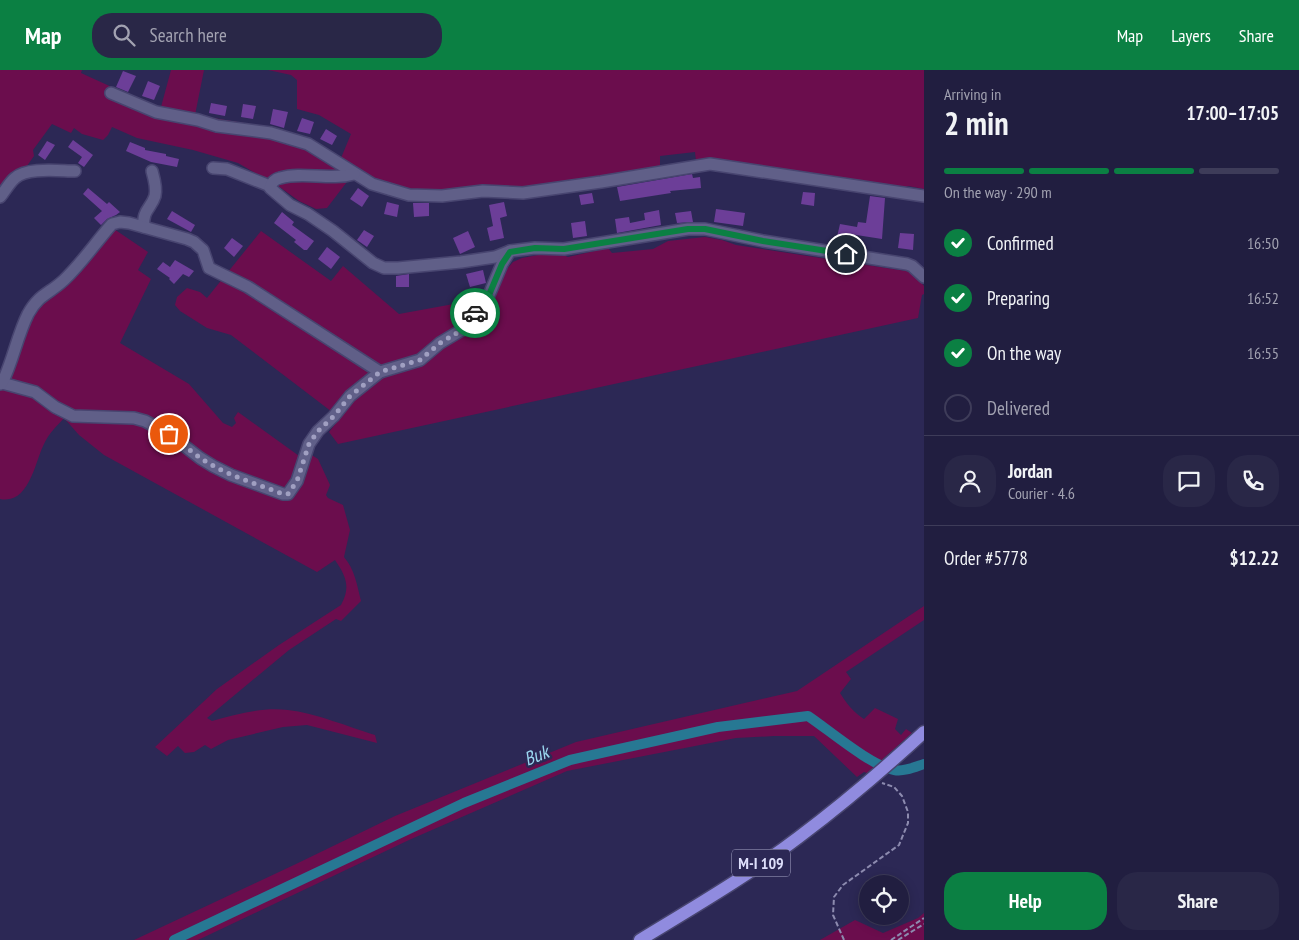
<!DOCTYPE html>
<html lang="en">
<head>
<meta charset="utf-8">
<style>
  :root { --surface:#211e40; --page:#292747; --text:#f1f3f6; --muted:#a2a2b1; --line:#3e3c59; --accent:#0b8043 }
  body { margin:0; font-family:"PT Sans Narrow",sans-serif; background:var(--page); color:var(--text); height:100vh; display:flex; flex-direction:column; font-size:19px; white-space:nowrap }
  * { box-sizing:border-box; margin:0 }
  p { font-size:16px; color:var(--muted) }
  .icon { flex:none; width:28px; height:28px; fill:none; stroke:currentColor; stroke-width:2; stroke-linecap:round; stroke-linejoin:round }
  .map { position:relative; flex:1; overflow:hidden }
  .panel { display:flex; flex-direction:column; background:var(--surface); width:375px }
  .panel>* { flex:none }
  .controls { position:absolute; left:859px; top:805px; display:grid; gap:10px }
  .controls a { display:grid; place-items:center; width:50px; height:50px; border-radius:50%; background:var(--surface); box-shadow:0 2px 12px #0003,0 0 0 1px var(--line); font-size:25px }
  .pin { position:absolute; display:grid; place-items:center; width:42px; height:42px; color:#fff; margin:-21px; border:2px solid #fff; border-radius:50%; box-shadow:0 1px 5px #0007 }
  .courier { position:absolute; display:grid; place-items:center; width:50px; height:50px; margin:-25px; border:4px solid #0b8043; border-radius:50%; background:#fff; color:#222; box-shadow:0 1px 6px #0007 }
  .head em { font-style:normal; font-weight:600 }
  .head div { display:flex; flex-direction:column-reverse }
  .head { display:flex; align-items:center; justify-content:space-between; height:85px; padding:0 20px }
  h1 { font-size:32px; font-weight:600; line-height:38px }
  .bar { display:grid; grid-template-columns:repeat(4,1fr); gap:8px 5px; align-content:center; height:60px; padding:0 20px }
  .bar i { height:6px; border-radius:4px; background:var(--line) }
  .bar .current { background:var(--accent) }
  .bar p { grid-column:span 4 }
  .line { display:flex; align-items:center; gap:12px; padding:0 20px; border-top:1px solid var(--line) }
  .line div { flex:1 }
  .round { display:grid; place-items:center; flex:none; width:52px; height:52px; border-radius:20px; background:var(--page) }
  ol { padding:0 20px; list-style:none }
  li { display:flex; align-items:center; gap:15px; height:55px }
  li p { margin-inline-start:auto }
  li .icon { padding:5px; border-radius:50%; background:var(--accent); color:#fff; stroke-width:4 }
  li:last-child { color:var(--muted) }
  li i { width:28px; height:28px; border:2px solid var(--line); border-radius:50% }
  .button { display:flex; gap:10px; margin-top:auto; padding:10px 20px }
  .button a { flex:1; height:58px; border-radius:20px; background:var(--accent); color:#fff; font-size:20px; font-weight:600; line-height:58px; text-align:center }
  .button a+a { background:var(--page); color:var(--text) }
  header { display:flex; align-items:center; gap:30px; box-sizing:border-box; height:70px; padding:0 25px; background:var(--accent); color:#fff }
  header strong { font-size:24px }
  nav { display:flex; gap:28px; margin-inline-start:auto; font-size:18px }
  .search { width:350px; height:45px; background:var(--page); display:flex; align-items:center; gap:12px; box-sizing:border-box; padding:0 18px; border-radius:20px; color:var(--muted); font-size:19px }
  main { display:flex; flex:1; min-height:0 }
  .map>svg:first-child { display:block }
  .green { fill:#6b0d4d }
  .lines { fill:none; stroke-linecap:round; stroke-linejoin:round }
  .canal { stroke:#277893; stroke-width:10 }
  .building { fill:#6c3e98 }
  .minor-casing { stroke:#484570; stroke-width:14 }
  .primary-casing { stroke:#484570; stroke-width:15 }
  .path { stroke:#8d8baf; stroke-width:2; stroke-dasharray:5 2.5; stroke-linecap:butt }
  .minor { stroke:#605f88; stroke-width:11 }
  .primary { stroke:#908bdf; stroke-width:12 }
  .done { stroke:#a09fc1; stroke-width:5; stroke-dasharray:0 9 }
  .route { stroke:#0b8043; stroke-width:6 }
  .labels { text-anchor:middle; stroke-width:5; stroke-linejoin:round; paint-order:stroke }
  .shield { fill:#2c2855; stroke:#a9a8c9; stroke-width:1 }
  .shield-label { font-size:16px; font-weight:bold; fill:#dedffb }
  .water-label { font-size:19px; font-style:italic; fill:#9bd7f0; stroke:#2c2855 }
</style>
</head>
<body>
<header>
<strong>Map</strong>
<div class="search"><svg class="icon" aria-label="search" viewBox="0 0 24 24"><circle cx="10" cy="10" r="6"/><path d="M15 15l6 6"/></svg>Search here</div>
<nav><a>Map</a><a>Layers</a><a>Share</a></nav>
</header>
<main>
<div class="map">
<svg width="924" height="870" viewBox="0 0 924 870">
  <rect width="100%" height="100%" fill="#2c2855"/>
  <g class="green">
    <path d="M 0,0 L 82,0 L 81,3 L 138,29 L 161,37 L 171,0 L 204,0 L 195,45 L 262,56 L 312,71 L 341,88 L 351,64 L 319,45 L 297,39 L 297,10 L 291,5 L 268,0 L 924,0 L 924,119 L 908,116 L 905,118 L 859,110 L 828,108 L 728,94 L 723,90 L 696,91 L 695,82 L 660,86 L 660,99 L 524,119 L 442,123 L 391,118 L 356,100 L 327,138 L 316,139 L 299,131 L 281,118 L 238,93 L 193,80 L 137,68 L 112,57 L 108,65 L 103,70 L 82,64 L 74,58 L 71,63 L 52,54 L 33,80 L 34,86 L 0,134 Z"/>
    <path d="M 114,159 L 148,182 L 138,200 L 151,209 L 120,273 L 189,314 L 223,353 L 232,357 L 236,353 L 234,348 L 238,342 L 295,383 L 299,386 L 292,409 L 310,384 L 318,389 L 330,415 L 326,425 L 328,428 L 343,435 L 350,460 L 344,487 C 355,500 357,515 361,531 L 341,551 L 336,549 L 289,580 L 207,648 L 212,651 C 236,644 262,637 288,640 C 315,643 349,657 375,665 L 377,673 L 307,655 L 283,657 L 228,670 L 211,679 L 205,675 L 194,682 L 185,683 L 178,676 L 167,686 L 155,677 L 217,619 L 279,575 L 341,535 C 351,517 346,506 335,490 L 317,502 L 104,385 L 79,365 L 64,348 C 58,355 49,363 45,372 C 35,390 30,435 0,429 L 0,318 L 11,310 L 11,301 L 35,240 L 102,175 Z"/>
    <path d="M 261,161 L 331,211 L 343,196 L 399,244 L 470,231 L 488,236 L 496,224 L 507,199 L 513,192 L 522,188 L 538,185 L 561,184 L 568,187 L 608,178 L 612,183 L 653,179 L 668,171 L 705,167 L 722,170 L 736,175 L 906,201 L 913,204 L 924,216 L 924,224 L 922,225 L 918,248 L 338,374 L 329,362 L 340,348 L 231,265 L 207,258 L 180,241 L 175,235 L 177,227 L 187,218 L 200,222 L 207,228 Z"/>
    <path d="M 924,536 L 924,550 L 846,602 L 851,609 L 840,623 C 847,634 853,642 864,649 L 875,638 L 898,649 L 895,659 L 901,665 L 906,659 L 912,663 L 867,703 L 864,702 L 857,707 L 814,666 L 774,666 L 736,668 L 567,701 L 409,770 L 198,870 L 134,870 L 296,794 L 395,746 L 576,672 L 797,621 Z"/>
    <path d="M 924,843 L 924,870 L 820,870 L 855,850 L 883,863 L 918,848 Z"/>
  </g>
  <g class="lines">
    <path class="canal" d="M 174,870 L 464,733 L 570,690 L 718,657 L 808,646 C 829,660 871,696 894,700 C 904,702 915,697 924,694"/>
  </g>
  <g class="building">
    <path d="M 123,1 L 136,6 L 128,22 L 116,17 Z"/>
    <path d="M 148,11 L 160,16 L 154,30 L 142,26 Z"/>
    <path d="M 211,33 L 227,36 L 225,46 L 209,43 Z"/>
    <path d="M 243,34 L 256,36 L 253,49 L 241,47 Z"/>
    <path d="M 273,39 L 288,42 L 284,58 L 270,54 Z"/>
    <path d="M 302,48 L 314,52 L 310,64 L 297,61 Z"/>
    <path d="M 326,59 L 337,66 L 332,75 L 320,69 Z"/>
    <path d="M 73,70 L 93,85 L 84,97 L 78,93 L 82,87 L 68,77 Z"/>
    <path d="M 47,71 L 55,75 L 45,90 L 38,85 Z"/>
    <path d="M 130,72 L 145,78 L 145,80 L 166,84 L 166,86 L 179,89 L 177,97 L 151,92 L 126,81 Z"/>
    <path d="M 692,104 L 693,108 L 700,107 L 701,118 L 670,121 L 671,123 L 620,131 L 617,117 Z"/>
    <path d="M 88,118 L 107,134 L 109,132 L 120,142 L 116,145 L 107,149 L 101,155 L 94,148 L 102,141 L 83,124 Z"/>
    <path d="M 358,118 L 369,126 L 362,137 L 350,129 Z"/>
    <path d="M 803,122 L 815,123 L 814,136 L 801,134 Z"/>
    <path d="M 592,123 L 594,133 L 581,135 L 579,125 Z"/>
    <path d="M 870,126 L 885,128 L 882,169 L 850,164 L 849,169 L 837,167 L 840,154 L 857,157 L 858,152 L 866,153 Z"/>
    <path d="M 387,132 L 399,135 L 397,147 L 384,144 Z"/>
    <path d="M 504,132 L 507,146 L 500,148 L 504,168 L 490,171 L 487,158 L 493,156 L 489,135 Z"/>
    <path d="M 413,133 L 429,133 L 429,146 L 414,147 Z"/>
    <path d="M 716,139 L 745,143 L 743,156 L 714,152 Z"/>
    <path d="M 659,140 L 661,155 L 617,163 L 615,149 L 629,147 L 630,153 L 645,150 L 644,143 Z"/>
    <path d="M 172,141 L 195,155 L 191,162 L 167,149 Z"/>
    <path d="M 691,141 L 693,152 L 677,153 L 675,143 Z"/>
    <path d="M 282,142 L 294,152 L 292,155 L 314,171 L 307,180 L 304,180 L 294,172 L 296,170 L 274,153 Z"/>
    <path d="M 585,151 L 587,166 L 573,168 L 571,153 Z"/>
    <path d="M 364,160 L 374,166 L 367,177 L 357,170 Z"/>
    <path d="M 468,161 L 475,177 L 460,184 L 453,168 Z"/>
    <path d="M 900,163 L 914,164 L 913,180 L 898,178 Z"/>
    <path d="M 232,168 L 243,176 L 234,187 L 224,178 Z"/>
    <path d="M 327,177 L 340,187 L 331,199 L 318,189 Z"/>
    <path d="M 175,190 L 194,201 L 189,207 L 183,204 L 174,214 L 169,209 L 170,208 L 157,199 L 163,192 L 170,197 Z"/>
    <path d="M 483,200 L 486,213 L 470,217 L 466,204 Z"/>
    <path d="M 409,204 L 409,217 L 396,217 L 396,206 Z"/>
  </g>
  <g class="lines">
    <defs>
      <g id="minor">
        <path d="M 111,23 L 156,42 L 198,50 L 217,56 L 271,63 L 308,74 L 372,114 L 409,125 L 442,126 L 483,121 L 523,123 L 601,112 L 710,94 L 924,126"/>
        <path d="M 213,98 L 227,99 L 270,116"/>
        <path d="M 354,104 C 330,111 303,101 280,108 C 275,109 271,113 270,118 L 290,135 L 308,144 L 333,161 L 373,193 L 384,198 L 398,198 L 461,192 L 495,187 L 510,181"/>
        <path d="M 0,127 C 5,121 9,113 15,108 C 27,97 59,101 75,101"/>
        <path d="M 144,157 C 142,140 151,139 155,126 C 157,118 154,108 152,101"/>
        <path d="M 2,313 L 35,322 L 55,337 L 73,346 L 134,348 L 145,351 L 169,364 L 200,388 L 213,396 L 231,405 L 283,424 L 288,424 L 297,411 L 309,374 L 318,361 L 334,346 L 350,326 L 380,302"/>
        <path d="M 0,314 L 2,313 C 13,291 17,266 28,244 C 39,224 49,224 64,210 C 82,193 96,172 112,154 L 120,152 L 129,153 L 187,169 L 194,172 L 203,180 L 209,198 L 248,217 L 380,302 L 420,290 L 440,273 L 465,258 L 489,225 L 502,194 L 510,181 L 535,178 L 564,179 L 688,159 L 705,159 L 763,171 L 907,194 L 912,196 L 924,207"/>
      </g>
      <path id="primary" d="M 640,870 C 694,837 749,805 799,767 C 843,734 884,699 924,662"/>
    </defs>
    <use href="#minor" class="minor-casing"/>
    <use href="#primary" class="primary-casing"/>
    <g class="path">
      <path d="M 844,870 L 833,845 L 834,827 L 843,815 L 899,775 L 908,753 L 908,742 L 902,726 L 894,717 L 882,713"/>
      <path d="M 891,870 L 924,848"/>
      <path d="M 898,870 L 924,854"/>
    </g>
    <use href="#minor" class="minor"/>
    <use href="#primary" class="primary"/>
  </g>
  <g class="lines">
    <path class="done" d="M 169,364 C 184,375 198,388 214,396 C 235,408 260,415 283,424 L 288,424 L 297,411 L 309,374 L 318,361 L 334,346 L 350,326 L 380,302 L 420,290 L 440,273 L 465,258 L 475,243"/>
    <path class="route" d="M 475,243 L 489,225 L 502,194 L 510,182 L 535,178 L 564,179 L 688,159 L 705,159 L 763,171 L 846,184"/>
  </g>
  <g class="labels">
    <rect class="shield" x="732" y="779.5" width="58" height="27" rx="4"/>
    <g class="shield-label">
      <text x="761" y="799">M-I 109</text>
    </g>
    <g class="water-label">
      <text transform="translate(536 685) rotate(-22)" y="7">Buk</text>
    </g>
  </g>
</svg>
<div class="controls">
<a><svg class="icon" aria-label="locate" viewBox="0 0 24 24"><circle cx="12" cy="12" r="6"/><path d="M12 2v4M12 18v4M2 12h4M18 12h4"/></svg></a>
</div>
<div class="pin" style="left:169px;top:364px;background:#ea580c"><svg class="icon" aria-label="bag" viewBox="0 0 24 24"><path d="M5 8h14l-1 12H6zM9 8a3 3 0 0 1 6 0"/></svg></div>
<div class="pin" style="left:846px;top:184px;background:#1f2937"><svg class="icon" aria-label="home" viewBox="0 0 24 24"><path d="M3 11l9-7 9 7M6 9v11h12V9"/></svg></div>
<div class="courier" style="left:475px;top:243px"><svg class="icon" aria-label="car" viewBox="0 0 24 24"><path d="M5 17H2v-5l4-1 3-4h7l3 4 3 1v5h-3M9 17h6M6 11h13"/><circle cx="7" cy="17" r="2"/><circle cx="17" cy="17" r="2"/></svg></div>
</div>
<section class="panel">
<div class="head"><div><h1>2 min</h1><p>Arriving in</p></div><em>17:00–17:05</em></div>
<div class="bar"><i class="current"></i><i class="current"></i><i class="current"></i><i></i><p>On the way · 290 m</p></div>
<ol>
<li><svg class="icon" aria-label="check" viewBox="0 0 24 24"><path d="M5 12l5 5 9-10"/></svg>Confirmed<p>16:50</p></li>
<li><svg class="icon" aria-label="check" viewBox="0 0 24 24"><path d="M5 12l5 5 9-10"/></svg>Preparing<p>16:52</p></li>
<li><svg class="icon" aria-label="check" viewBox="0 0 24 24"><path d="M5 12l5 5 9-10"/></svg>On the way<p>16:55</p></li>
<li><i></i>Delivered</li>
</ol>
<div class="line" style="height:90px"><a class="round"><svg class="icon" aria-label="person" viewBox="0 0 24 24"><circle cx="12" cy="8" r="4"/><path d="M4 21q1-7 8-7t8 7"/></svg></a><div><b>Jordan</b><p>Courier · 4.6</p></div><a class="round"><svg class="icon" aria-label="chat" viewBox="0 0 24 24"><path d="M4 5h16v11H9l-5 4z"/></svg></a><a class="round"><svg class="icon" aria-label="phone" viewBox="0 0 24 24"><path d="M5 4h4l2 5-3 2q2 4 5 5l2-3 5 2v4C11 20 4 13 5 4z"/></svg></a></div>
<div class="line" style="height:65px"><div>Order #5778</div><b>$12.22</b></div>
<div class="button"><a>Help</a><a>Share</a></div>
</section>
</main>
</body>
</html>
